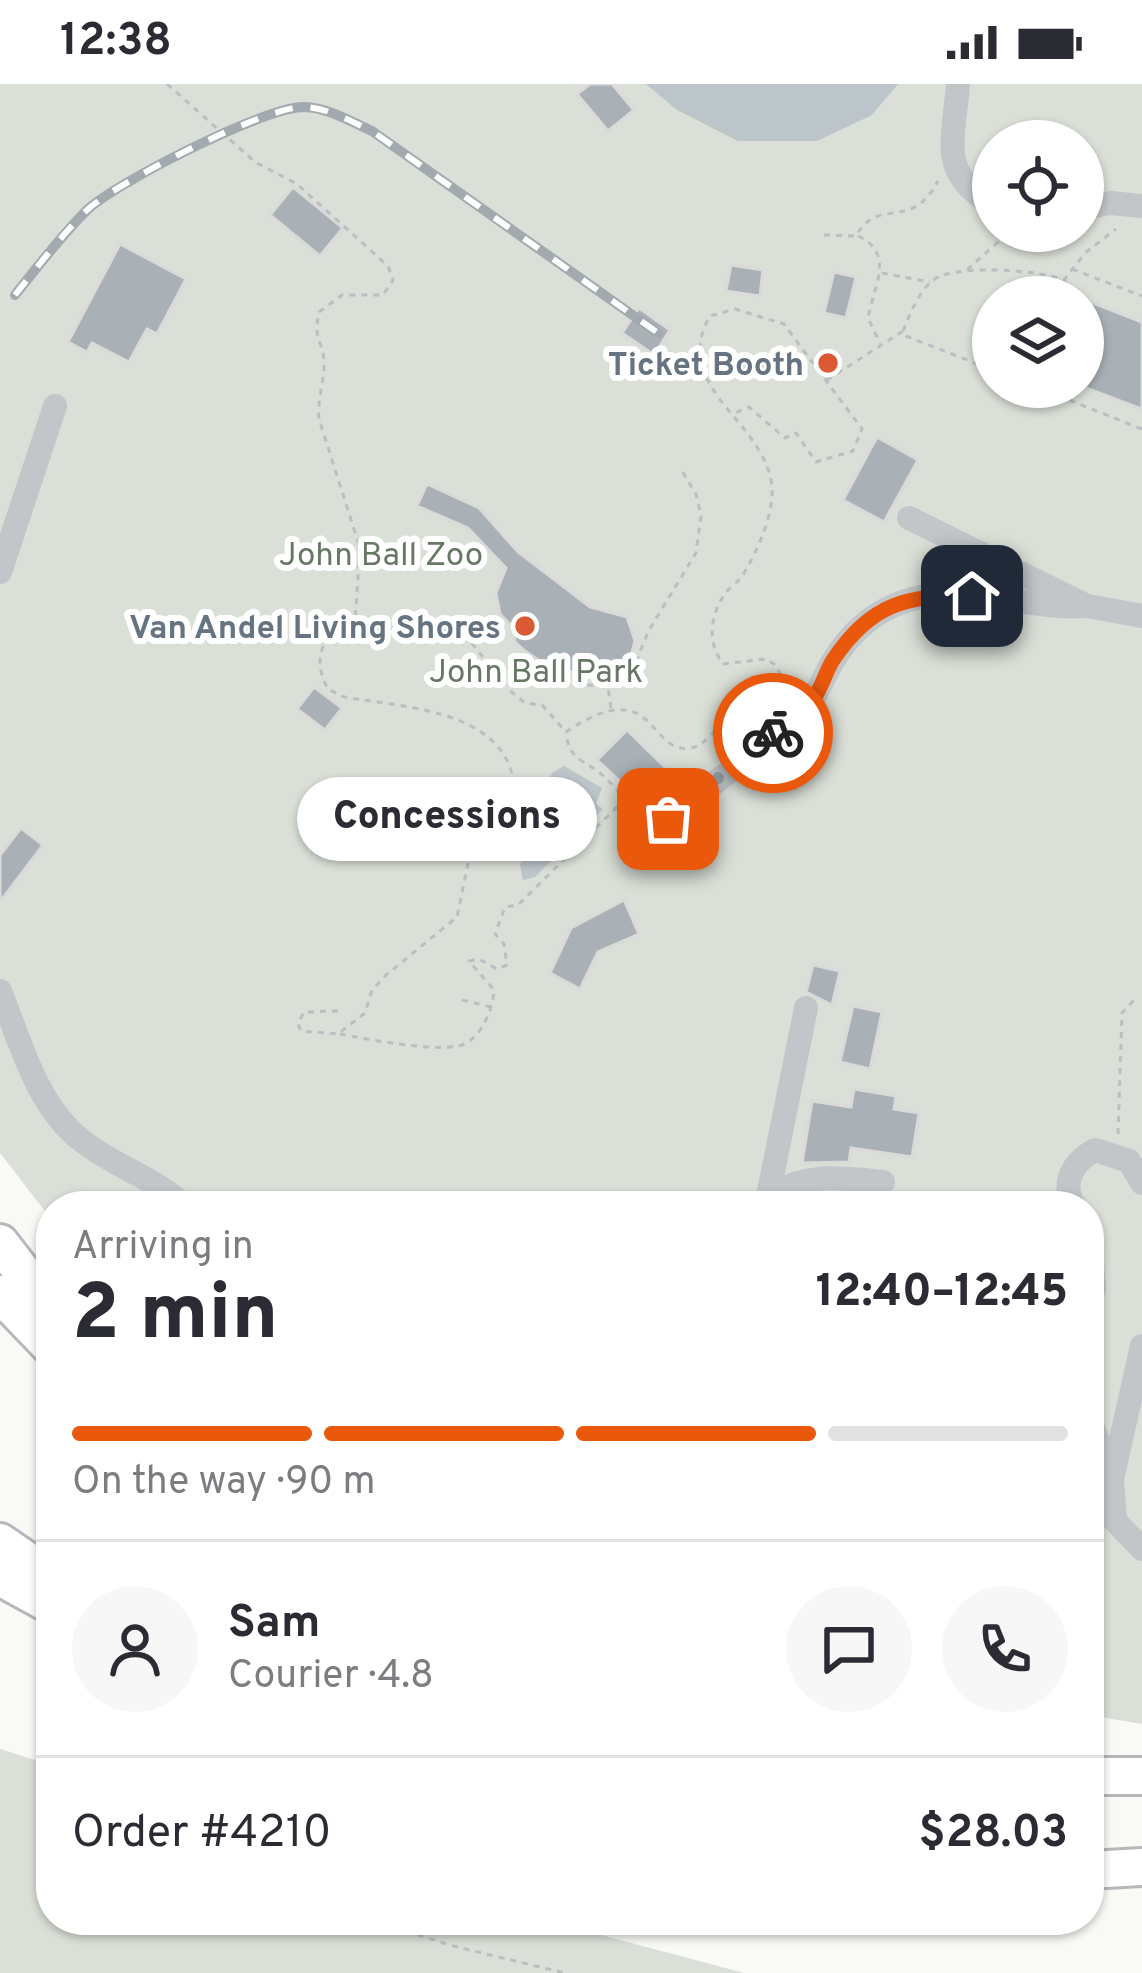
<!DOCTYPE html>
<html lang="en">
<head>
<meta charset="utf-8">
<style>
  :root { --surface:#fff; --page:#f7f7f7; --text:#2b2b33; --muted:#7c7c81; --line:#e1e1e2; --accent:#ea580c }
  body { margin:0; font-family:Overpass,sans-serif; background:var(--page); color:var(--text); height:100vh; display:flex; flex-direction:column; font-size:45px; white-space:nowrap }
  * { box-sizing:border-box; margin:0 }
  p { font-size:39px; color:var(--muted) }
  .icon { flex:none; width:66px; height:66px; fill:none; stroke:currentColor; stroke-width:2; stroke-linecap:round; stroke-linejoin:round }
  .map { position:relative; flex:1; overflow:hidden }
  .panel { position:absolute; left:36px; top:1107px; width:1068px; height:744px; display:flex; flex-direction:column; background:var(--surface); border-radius:48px; box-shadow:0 3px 9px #0004 }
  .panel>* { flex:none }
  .fabs { position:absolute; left:972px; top:36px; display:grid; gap:24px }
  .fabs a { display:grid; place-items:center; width:132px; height:132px; border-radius:50%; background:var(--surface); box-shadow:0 3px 9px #0004; font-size:60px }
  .pin { position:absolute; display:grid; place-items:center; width:102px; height:102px; color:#fff; margin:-51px; border-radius:24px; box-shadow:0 6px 18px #0006 }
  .courier { position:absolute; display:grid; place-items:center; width:120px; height:120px; margin:-60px; border:9px solid #ea580c; border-radius:50%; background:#fff; color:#222; box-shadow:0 3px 15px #0007 }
  .bubble { position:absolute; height:84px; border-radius:42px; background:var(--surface); box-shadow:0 3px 9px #0004; font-size:39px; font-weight:800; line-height:84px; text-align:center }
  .summary em { font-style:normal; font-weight:800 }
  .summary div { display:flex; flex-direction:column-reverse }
  .summary { display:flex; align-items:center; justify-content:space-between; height:204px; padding:0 36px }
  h1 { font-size:78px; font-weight:800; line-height:90px }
  .bar { display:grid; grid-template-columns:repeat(4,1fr); gap:18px 12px; align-content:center; height:144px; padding:0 36px }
  .bar i { height:15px; border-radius:9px; background:var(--line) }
  .bar .selected { background:var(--accent) }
  .bar p { grid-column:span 4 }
  .line { display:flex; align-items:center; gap:30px; padding:0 36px; border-top:3px solid var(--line) }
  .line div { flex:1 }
  .round { display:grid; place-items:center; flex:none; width:126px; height:126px; border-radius:63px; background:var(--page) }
  .status { display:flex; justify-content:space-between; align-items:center; height:84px; padding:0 60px; background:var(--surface); direction:ltr }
  .status svg { height:33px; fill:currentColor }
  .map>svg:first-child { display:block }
  .green { fill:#dadfd7; fill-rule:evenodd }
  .water { fill:#bcc5ca }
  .building { fill:#a9b1b7; stroke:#dadad8; stroke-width:3 }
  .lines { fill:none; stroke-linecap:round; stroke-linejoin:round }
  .highway-casing { stroke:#b5b9bc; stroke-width:42 }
  .path { stroke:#bcbfc1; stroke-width:3; stroke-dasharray:6 6; stroke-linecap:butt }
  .minor { stroke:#c2c6c9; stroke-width:24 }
  .highway { stroke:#fff; stroke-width:36 }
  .rail-casing { stroke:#a3aaaf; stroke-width:10 }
  .rail { stroke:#fff; stroke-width:6; stroke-dasharray:18; stroke-linecap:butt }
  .done { stroke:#99a3a9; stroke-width:12; stroke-dasharray:0 21.6 }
  .route { stroke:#ea580c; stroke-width:15 }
  .poi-dot { fill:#dc5a33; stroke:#fff; stroke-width:4.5 }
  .labels { text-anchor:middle; stroke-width:12; stroke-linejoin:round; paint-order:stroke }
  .poi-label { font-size:33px; font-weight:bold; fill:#657480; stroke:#fff; text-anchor:end }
  .park-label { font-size:33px; fill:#677864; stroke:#fff }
</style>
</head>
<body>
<div class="status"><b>12:38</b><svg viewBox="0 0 49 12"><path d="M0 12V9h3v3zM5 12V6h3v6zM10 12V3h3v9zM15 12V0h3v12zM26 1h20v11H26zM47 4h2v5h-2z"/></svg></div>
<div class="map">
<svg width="1142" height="1889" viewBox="0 0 1142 1889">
  <rect width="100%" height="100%" fill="#f9f9f6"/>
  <g class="green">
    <path d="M 0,0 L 1142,0 L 1142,1640 L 1089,1631 L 1089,1122 L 51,1122 L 51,1135 L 0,1069 ZM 993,57 L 1083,57 L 1083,147 L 993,147 ZM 993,213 L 1083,213 L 1083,303 L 993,303 Z"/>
    <path d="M 0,1665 L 51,1681 L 51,1836 L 545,1836 L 744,1889 L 0,1889 Z"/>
  </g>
  <g class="water">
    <path d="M 646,0 L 898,0 L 872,31 L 817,57 L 738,57 L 677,26 Z"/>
    <path d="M 564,682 L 602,704 L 596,720 L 603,725 L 535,793 L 523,796 L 520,780 L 554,742 L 551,735 L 564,731 L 574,719 L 572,709 C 557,709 548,723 531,723 L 553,688 Z"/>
  </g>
  <g class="building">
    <path d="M 590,0 L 612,0 L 634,26 L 608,47 L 577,10 Z"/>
    <path d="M 293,103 L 343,144 L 320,172 L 270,131 Z"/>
    <path d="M 120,160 L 186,195 L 157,250 L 147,245 L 129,278 L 92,259 L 87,268 L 68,258 Z"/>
    <path d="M 731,181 L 763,186 L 760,212 L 726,207 Z"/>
    <path d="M 834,188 L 856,193 L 846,234 L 824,229 Z"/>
    <path d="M 1083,215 L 1142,238 L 1142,325 L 1083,303 Z"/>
    <path d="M 639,224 L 670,246 L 654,271 L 622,249 Z"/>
    <path d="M 877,353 L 918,376 L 884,438 L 843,416 Z"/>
    <path d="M 427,400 L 479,424 L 518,468 L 590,523 L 627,533 L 635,557 L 630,575 L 615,587 L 592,592 L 550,584 L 525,567 L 515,558 L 514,545 L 500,530 L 496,509 L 506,484 L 468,444 L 417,422 Z"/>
    <path d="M 314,603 L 342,624 L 325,646 L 297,625 Z"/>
    <path d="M 627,646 L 669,687 L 640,716 L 597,676 Z"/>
    <path d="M 509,709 L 525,720 L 496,767 L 479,757 Z"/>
    <path d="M 21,744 L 43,761 L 0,818 L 0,771 Z"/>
    <path d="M 624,816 L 639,850 L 598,868 L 580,905 L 550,889 L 571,844 Z"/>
    <path d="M 813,881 L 840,887 L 832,921 L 806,908 Z"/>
    <path d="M 853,922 L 882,928 L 870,985 L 840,978 Z"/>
    <path d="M 854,1005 L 896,1012 L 894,1025 L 919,1029 L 912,1073 L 851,1064 L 849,1078 L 802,1079 L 812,1017 L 851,1023 Z"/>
  </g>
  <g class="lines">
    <defs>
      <g id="highway">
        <path d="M 0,1159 L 51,1225"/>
        <path d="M 0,1210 L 51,1263"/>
        <path d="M 0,1458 L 51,1493"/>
        <path d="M 0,1493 L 51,1521"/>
        <path d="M 1089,1692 L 1142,1692"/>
        <path d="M 1089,1786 L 1142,1783"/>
      </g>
    </defs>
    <use href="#highway" class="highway-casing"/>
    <g class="path">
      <path d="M 167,0 L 255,78 L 297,100 L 388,182 L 393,196 L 383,211 L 342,211 L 319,228 C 313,258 322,254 324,276 C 325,297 317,314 319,335 L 360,464 L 355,538"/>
      <path d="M 824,151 L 856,152 C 880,110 910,150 938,97"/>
      <path d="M 858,152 C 896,169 873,204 868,234 L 880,259"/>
      <path d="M 1072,185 L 1142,212"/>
      <path d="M 967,186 L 1010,147"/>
      <path d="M 882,189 L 930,198"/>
      <path d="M 1064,196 L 1074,213"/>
      <path d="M 1038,213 L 1046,192"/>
      <path d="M 903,247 C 910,230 918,209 932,197 C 952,179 1040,186 1064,196 L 1085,169 L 1116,145"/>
      <path d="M 827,296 L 903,247 L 906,252 L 993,286"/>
      <path d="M 1036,303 L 1142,345"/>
      <path d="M 609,602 L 637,575 L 649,546 L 696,469 L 701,432 L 696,410 L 682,387"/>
      <path d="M 611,624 L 608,603 L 567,599 L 537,585 L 509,606 L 525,619 L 542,621 L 566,648 C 656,587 648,671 690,664 C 706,662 715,644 727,635 C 745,621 767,616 782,597 L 777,582 L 766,575 L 723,580 C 707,559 710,533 724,511 C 729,503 738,499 743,491 C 757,467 774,431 772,403 C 765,335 669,305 710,232 L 735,225 L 784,240 L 862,345 L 853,367 L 816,378 L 796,349 L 785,354 L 749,323 L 733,330"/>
      <path d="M 462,916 L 491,923"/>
      <path d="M 338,927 L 304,928 L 298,940 L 301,947 L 338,950 L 365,929 L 372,906 L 385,892 L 457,833 L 473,755 L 513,694 C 499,625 401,623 344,613 L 328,605 C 314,580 319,559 339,540 L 454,552 L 471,558 L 508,605"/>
      <path d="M 340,950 C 366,955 438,969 462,961 C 482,953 493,925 494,906 L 469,877 L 479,875 L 497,885 L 507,881 L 504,860 L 495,850 L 505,823 L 518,821 L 625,715 C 616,705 607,694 596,686 C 578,674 569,672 566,649"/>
      <path d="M 1118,1050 L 1122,929 L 1134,916"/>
      <path d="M 372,1836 L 453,1862 L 565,1889"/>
    </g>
    <g class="minor">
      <path d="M 958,0 C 954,56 937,89 993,121"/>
      <path d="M 1083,124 L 1111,119 L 1142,122"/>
      <path d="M 909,434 L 1087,522 L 1142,532"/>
      <path d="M 0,488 L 55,322"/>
      <path d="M 668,735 C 710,701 776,656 811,616 C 819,607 823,595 829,584 C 849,547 880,521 921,513 C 975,502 1033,526 1087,522"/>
      <path d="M 0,907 C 20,957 37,1022 81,1056 C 113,1082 155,1094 185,1122"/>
      <path d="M 769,1111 C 811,1089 837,1093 883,1098"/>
      <path d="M 766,1122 L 806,924"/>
      <path d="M 1074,1122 C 1061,1098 1073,1078 1095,1066 L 1129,1077 L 1142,1099"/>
      <path d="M 1089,1148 L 1094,1204 L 1089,1218"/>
      <path d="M 1142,1262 L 1112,1395 L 1115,1437 L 1142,1465"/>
      <path d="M 1089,1333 L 1112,1395"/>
    </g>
    <use href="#highway" class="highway"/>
    <defs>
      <path id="rail" d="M 15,211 C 38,182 61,152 87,126 C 117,98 263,24 302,23 C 327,23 350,37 372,47 L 658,249"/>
    </defs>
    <use href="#rail" class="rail-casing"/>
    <use href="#rail" class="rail"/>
  </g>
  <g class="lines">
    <path class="done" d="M 668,735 L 773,649"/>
    <path class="route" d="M 773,649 C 787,638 806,626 816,611 C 823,600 826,587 833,576 C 871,519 907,511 972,512"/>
  </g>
  <g class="poi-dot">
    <circle cx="828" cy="279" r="12"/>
    <circle cx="525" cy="542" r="12"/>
  </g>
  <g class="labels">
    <g class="poi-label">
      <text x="804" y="291">Ticket Booth</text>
      <text x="501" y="554">Van Andel Living Shores</text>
    </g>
    <g class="park-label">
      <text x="381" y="481">John Ball Zoo</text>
      <text x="536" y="598">John Ball Park</text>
    </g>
  </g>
</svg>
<div class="fabs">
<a><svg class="icon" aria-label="locate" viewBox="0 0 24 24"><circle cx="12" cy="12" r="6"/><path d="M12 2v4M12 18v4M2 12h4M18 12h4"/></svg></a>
<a><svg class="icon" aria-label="layers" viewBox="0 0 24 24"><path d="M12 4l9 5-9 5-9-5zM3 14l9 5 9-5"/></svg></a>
</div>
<div class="pin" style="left:668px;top:735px;background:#ea580c"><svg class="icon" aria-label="bag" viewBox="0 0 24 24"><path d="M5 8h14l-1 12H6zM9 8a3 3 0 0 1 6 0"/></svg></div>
<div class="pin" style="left:972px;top:512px;background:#1f2937"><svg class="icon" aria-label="home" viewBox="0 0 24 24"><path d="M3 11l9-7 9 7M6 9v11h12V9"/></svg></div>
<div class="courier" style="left:773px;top:649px"><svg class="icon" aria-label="bike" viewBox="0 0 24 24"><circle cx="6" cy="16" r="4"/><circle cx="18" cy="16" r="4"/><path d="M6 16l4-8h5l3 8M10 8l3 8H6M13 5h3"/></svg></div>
<div class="bubble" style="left:297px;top:693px;width:300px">Concessions</div>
<section class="panel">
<div class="summary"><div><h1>2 min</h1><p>Arriving in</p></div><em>12:40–12:45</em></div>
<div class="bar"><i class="selected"></i><i class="selected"></i><i class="selected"></i><i></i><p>On the way · 90 m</p></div>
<div class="line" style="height:216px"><a class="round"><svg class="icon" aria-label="person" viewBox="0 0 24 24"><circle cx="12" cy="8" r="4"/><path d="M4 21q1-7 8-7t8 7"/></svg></a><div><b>Sam</b><p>Courier · 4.8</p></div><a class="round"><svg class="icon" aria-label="chat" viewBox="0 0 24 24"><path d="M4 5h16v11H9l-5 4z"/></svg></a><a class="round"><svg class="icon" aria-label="phone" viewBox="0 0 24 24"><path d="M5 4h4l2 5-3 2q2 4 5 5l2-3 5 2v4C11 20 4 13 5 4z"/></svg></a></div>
<div class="line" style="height:156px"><div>Order #4210</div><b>$28.03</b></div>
</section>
</div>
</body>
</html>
